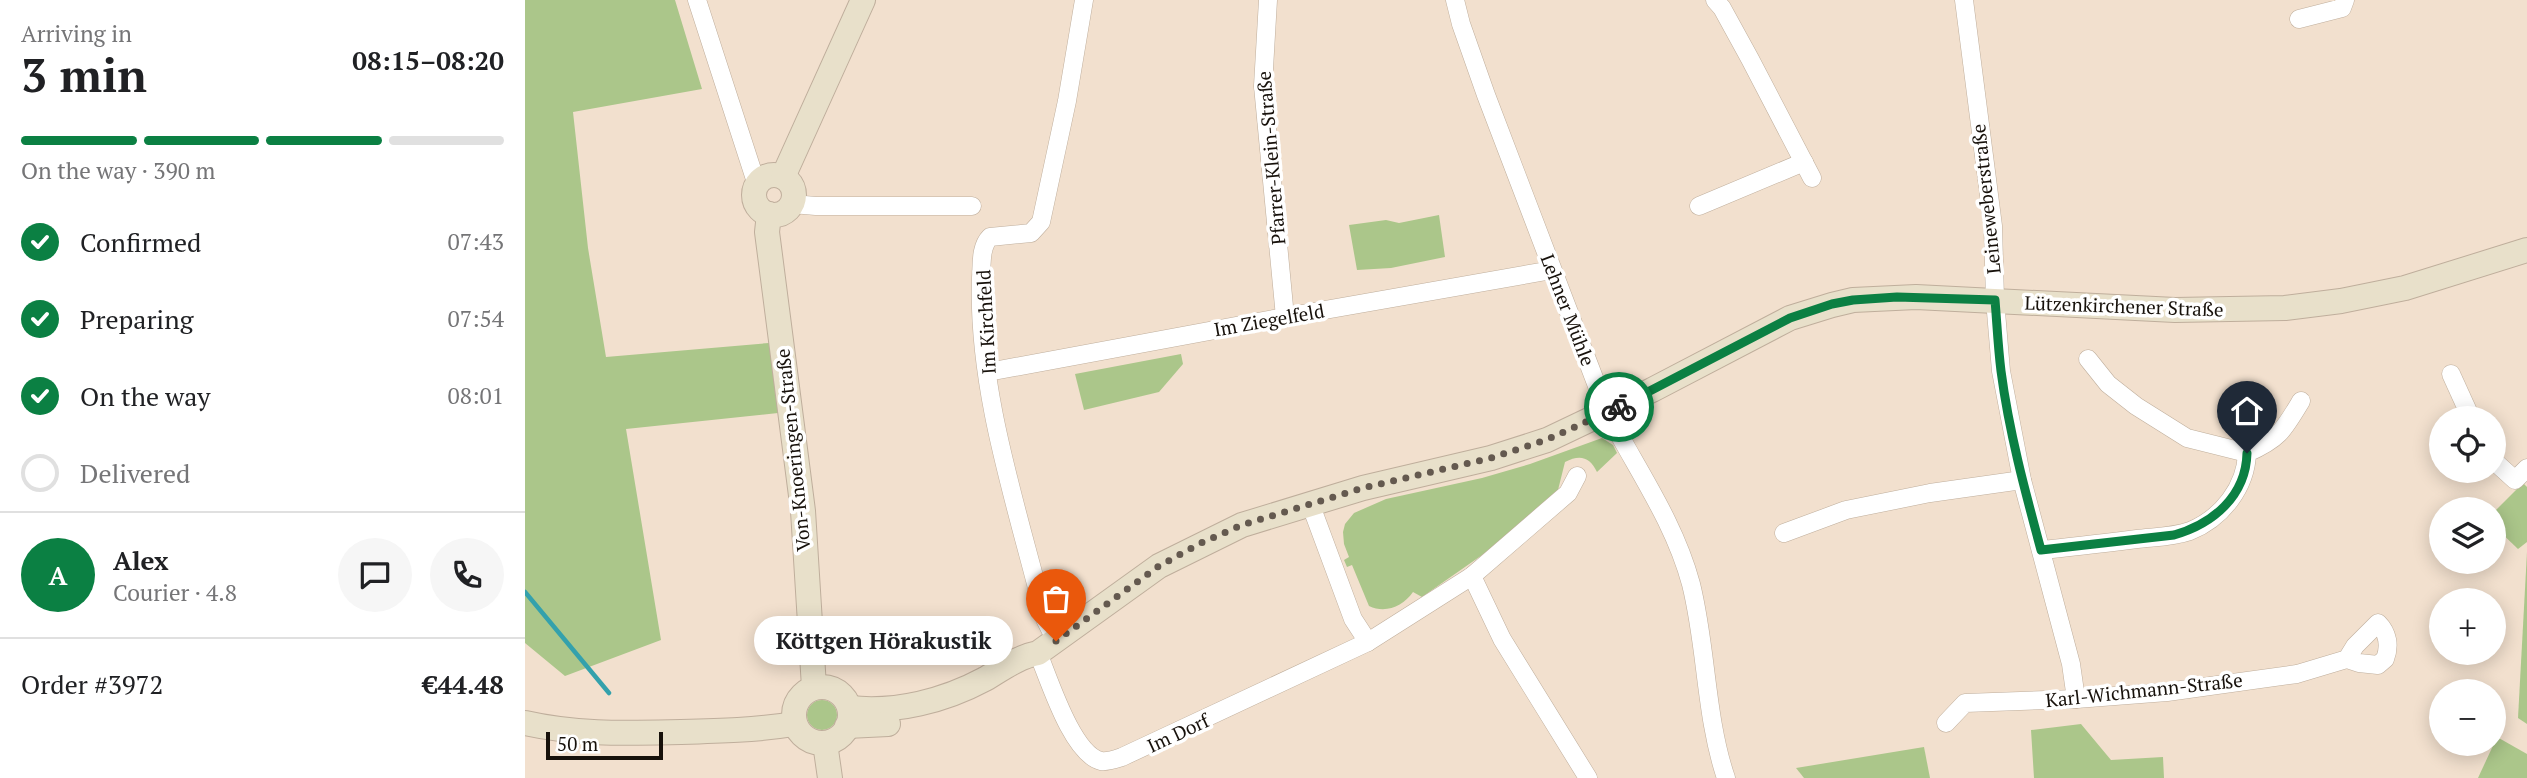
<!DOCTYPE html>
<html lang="en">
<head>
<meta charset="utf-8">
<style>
  :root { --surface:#fff; --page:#f6f6f6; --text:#202124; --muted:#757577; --line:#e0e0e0; --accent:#0b8043 }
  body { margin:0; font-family:"PT Serif",serif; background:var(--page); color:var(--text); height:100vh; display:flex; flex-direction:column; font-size:26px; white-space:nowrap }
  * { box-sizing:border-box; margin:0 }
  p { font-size:23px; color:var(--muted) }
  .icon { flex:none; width:38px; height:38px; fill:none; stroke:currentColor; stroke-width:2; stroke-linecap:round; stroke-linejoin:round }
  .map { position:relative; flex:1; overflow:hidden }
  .details { display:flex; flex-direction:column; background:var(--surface); width:525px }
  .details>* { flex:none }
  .buttons { position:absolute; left:1904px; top:406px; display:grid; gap:14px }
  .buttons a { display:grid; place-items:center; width:77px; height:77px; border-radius:50%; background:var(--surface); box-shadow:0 4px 18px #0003; font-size:35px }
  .scale { position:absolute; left:21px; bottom:18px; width:117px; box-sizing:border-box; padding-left:7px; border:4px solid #17110b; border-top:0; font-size:19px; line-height:24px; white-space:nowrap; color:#17110b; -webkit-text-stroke:5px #fff; paint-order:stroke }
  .pin { position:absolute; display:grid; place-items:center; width:60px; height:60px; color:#fff; margin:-72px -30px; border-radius:50% 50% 50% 0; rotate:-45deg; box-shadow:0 0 7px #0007 }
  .pin .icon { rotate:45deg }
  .courier { position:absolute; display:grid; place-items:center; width:70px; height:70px; margin:-35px; border:5px solid #0b8043; border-radius:50%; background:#fff; color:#222; box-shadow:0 2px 9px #0007 }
  .bubble { position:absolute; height:49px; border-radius:24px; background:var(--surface); box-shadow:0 4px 18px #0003; font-size:23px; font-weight:600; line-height:49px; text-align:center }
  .head em { font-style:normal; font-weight:600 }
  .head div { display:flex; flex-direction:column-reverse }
  .head { display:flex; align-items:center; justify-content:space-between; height:119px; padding:0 21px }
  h1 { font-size:46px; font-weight:600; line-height:52px }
  .bar { display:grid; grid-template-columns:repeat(4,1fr); gap:10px 7px; align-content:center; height:84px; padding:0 21px }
  .bar i { height:9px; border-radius:5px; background:var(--line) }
  .bar .active { background:var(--accent) }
  .bar p { grid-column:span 4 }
  .line { display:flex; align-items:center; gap:18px; padding:0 21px; border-top:2px solid var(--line) }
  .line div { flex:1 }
  .round { display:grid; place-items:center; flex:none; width:74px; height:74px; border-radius:37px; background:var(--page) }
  ol { padding:0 21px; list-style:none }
  li { display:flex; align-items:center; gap:21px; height:77px }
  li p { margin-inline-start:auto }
  li .icon { padding:7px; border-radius:50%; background:var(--accent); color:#fff; stroke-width:4 }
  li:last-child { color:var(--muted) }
  li i { width:38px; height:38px; border:4px solid var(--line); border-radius:50% }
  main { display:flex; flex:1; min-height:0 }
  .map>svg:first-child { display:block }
  .green { fill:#abc68a }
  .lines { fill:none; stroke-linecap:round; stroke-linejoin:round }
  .stream { stroke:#34a1ac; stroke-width:4.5 }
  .street-casing { stroke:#bfae9c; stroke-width:19 }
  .secondary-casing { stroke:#bfae9c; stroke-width:26 }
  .street { stroke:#fff; stroke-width:18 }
  .secondary { stroke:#e8e0ca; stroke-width:24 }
  .done { stroke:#64594f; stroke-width:7; stroke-dasharray:0 12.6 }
  .route { stroke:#0b8043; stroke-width:9 }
  .labels { text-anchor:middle; stroke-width:7; stroke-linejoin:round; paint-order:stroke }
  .street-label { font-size:19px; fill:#17110b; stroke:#fff }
</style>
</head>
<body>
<main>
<section class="details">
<div class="head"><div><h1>3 min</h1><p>Arriving in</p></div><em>08:15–08:20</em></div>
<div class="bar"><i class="active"></i><i class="active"></i><i class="active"></i><i></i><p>On the way · 390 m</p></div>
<ol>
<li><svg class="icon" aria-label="check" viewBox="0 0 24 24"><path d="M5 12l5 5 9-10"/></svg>Confirmed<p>07:43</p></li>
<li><svg class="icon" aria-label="check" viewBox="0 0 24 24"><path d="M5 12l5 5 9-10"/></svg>Preparing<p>07:54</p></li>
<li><svg class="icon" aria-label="check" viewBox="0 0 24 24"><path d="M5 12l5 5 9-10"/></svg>On the way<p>08:01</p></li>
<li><i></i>Delivered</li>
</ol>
<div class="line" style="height:126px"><b class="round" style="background:var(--accent);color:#fff">A</b><div><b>Alex</b><p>Courier · 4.8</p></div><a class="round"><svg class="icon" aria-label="chat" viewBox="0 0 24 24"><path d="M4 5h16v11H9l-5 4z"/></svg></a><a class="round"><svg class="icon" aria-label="phone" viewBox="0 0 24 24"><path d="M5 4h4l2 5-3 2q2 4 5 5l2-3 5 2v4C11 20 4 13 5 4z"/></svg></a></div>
<div class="line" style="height:91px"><div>Order #3972</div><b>€44.48</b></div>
</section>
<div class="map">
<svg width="2002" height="778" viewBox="0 0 2002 778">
  <rect width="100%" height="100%" fill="#f2e0ce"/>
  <g class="green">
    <path d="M 0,0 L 150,0 L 177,89 L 48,112 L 63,248 L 81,357 L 244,343 L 253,413 L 101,429 L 136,640 L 40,676 L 0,643 Z"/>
    <path d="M 914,215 L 920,257 L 866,268 L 832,270 L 824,225 L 861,220 L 874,223 Z"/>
    <path d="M 656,354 L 658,364 L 634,392 L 559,410 L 550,374 Z"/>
    <path d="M 1077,438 L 1088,445 L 1092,453 L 1072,472 C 1065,457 1055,454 1040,462 L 1033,490 L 970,546 L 897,597 L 888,592 C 878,606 861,614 844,606 L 827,565 L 822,567 L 819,560 L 824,557 L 819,544 L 818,532 L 820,524 L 829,513 L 861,499 L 957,478 L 1005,464 Z"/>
    <path d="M 1998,483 L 2002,487 L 2002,542 L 1993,549 L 1969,526 L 1969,512 Z"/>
    <path d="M 2002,552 L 2002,724 L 1993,718 Z"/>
    <circle cx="297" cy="715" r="15"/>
    <path d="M 1556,724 L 1586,760 L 1638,757 L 1639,778 L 1509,778 L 1506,730 Z"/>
    <path d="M 1972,737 L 2002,754 L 2002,778 L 1953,778 Z"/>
    <path d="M 1399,747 L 1405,778 L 1279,778 L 1271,768 Z"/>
  </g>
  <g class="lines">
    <path class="stream" d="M 0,592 L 84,693"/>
    <defs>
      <g id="street">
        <path d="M 172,0 L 229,176 L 234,183"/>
        <path d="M 743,0 L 738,86 L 760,317"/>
        <path d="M 930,0 L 936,24 L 961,95 L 1082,412 C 1112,470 1149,521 1166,584 C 1182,648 1180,716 1201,778"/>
        <path d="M 1190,0 L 1197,8 L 1225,59 L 1287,178"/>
        <path d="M 1439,0 L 1468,226 L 1470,300 L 1476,371 L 1497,480 L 1546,664 L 1551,699"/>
        <path d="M 1774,19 L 1817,8 L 1820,0"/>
        <path d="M 267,204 L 291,206 L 447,206"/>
        <path d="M 1174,206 L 1279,162"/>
        <path d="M 1563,359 L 1583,384 L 1611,406 L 1662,438 L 1722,453"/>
        <path d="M 463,372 L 760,317 L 1027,270"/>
        <path d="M 1926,374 L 1946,418"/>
        <path d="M 1969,461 L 1990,480 L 2002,468"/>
        <path d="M 785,503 L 828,619 L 843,642"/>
        <path d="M 1259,533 L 1321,510 L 1405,493 L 1497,480"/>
        <path d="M 1516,550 C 1548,547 1580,543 1612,539 C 1630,537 1648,537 1665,531 C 1697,518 1721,487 1722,453 C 1754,439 1758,431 1776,401"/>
        <path d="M 947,576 L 977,639 L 1063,778"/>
        <path d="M 531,641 L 520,619 C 493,509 452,392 456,278 C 457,265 455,247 465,237 L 506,233 L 516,222 L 542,101 L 559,0"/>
        <path d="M 513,653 C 524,679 547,754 576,761 C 583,762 591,759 597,757 L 843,642 L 947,576 L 1043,493 L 1052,476"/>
        <path d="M 1421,723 L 1440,703 L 1551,699 L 1642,692 L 1772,674 L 1822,659 L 1834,663 L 1853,665 L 1860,659 C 1865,646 1863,633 1853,623 L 1830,646 L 1822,659"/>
      </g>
      <g id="secondary">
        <circle cx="249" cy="195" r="20"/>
        <path d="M 258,177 L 338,0"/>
        <path d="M 244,214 L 242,232 L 278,511 L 289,687"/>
        <circle cx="297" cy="715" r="28"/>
        <path d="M 325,708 C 371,713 419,701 460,679 C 477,669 493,657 513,653 L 634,566 L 717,525 L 838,488 L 966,458 L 1022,440 L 1127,390 L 1265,318 L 1307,305 L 1328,300 L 1391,297 L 1650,310 L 1760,308 L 1816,301 L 1880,288 L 2002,250"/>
        <path d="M 0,723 C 52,735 103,733 156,732 C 194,731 232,730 269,724"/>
        <path d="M 322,726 L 363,724"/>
        <path d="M 300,743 L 305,778"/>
      </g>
    </defs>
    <use href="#street" class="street-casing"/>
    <use href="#secondary" class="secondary-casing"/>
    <use href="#street" class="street"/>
    <use href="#secondary" class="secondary"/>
  </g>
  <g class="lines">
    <path class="done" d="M 531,641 L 634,566 L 676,543 L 717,525 L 838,488 L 966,458 L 1021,440 L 1094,407"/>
    <path class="route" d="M 1094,407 L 1265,318 L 1307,304 L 1328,300 L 1372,297 L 1470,300 C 1472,324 1473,347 1476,371 C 1484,432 1500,491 1516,550 L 1649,535 C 1688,524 1721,496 1722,453"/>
  </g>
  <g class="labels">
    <g class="street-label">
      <text transform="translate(746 158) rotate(-95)" y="7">Pfarrer-Klein-Straße</text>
      <text transform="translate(1461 199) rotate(-96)" y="7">Leineweberstraße</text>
      <text transform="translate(1599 306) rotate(2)" y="7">Lützenkirchener Straße</text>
      <text transform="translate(1043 310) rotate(69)" y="7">Lehner Mühle</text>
      <text transform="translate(744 320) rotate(-10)" y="7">Im Ziegelfeld</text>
      <text transform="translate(461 322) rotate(-93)" y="7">Im Kirchfeld</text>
      <text transform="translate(268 450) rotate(-96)" y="7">Von-Knoeringen-Straße</text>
      <text transform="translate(1619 690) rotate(-6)" y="7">Karl-Wichmann-Straße</text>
      <text transform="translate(653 733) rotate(-25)" y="7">Im Dorf</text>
    </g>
  </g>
</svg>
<div class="buttons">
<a><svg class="icon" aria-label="locate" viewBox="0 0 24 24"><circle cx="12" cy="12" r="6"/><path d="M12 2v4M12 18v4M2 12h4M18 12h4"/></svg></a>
<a><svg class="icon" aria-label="layers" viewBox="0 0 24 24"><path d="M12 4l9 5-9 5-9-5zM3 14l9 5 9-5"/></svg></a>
<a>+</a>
<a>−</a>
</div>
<div class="scale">50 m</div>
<div class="pin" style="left:531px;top:641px;background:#ea580c"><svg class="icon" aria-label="bag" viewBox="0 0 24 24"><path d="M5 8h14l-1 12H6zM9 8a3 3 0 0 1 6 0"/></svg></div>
<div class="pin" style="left:1722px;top:453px;background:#1f2937"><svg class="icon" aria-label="home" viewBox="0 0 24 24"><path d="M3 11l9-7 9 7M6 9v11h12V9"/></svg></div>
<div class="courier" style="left:1094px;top:407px"><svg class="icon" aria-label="bike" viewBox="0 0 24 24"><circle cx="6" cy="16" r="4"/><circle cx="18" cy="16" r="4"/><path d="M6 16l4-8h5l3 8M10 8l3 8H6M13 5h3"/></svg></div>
<div class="bubble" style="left:229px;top:616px;width:259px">Köttgen Hörakustik</div>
</div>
</main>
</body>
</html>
